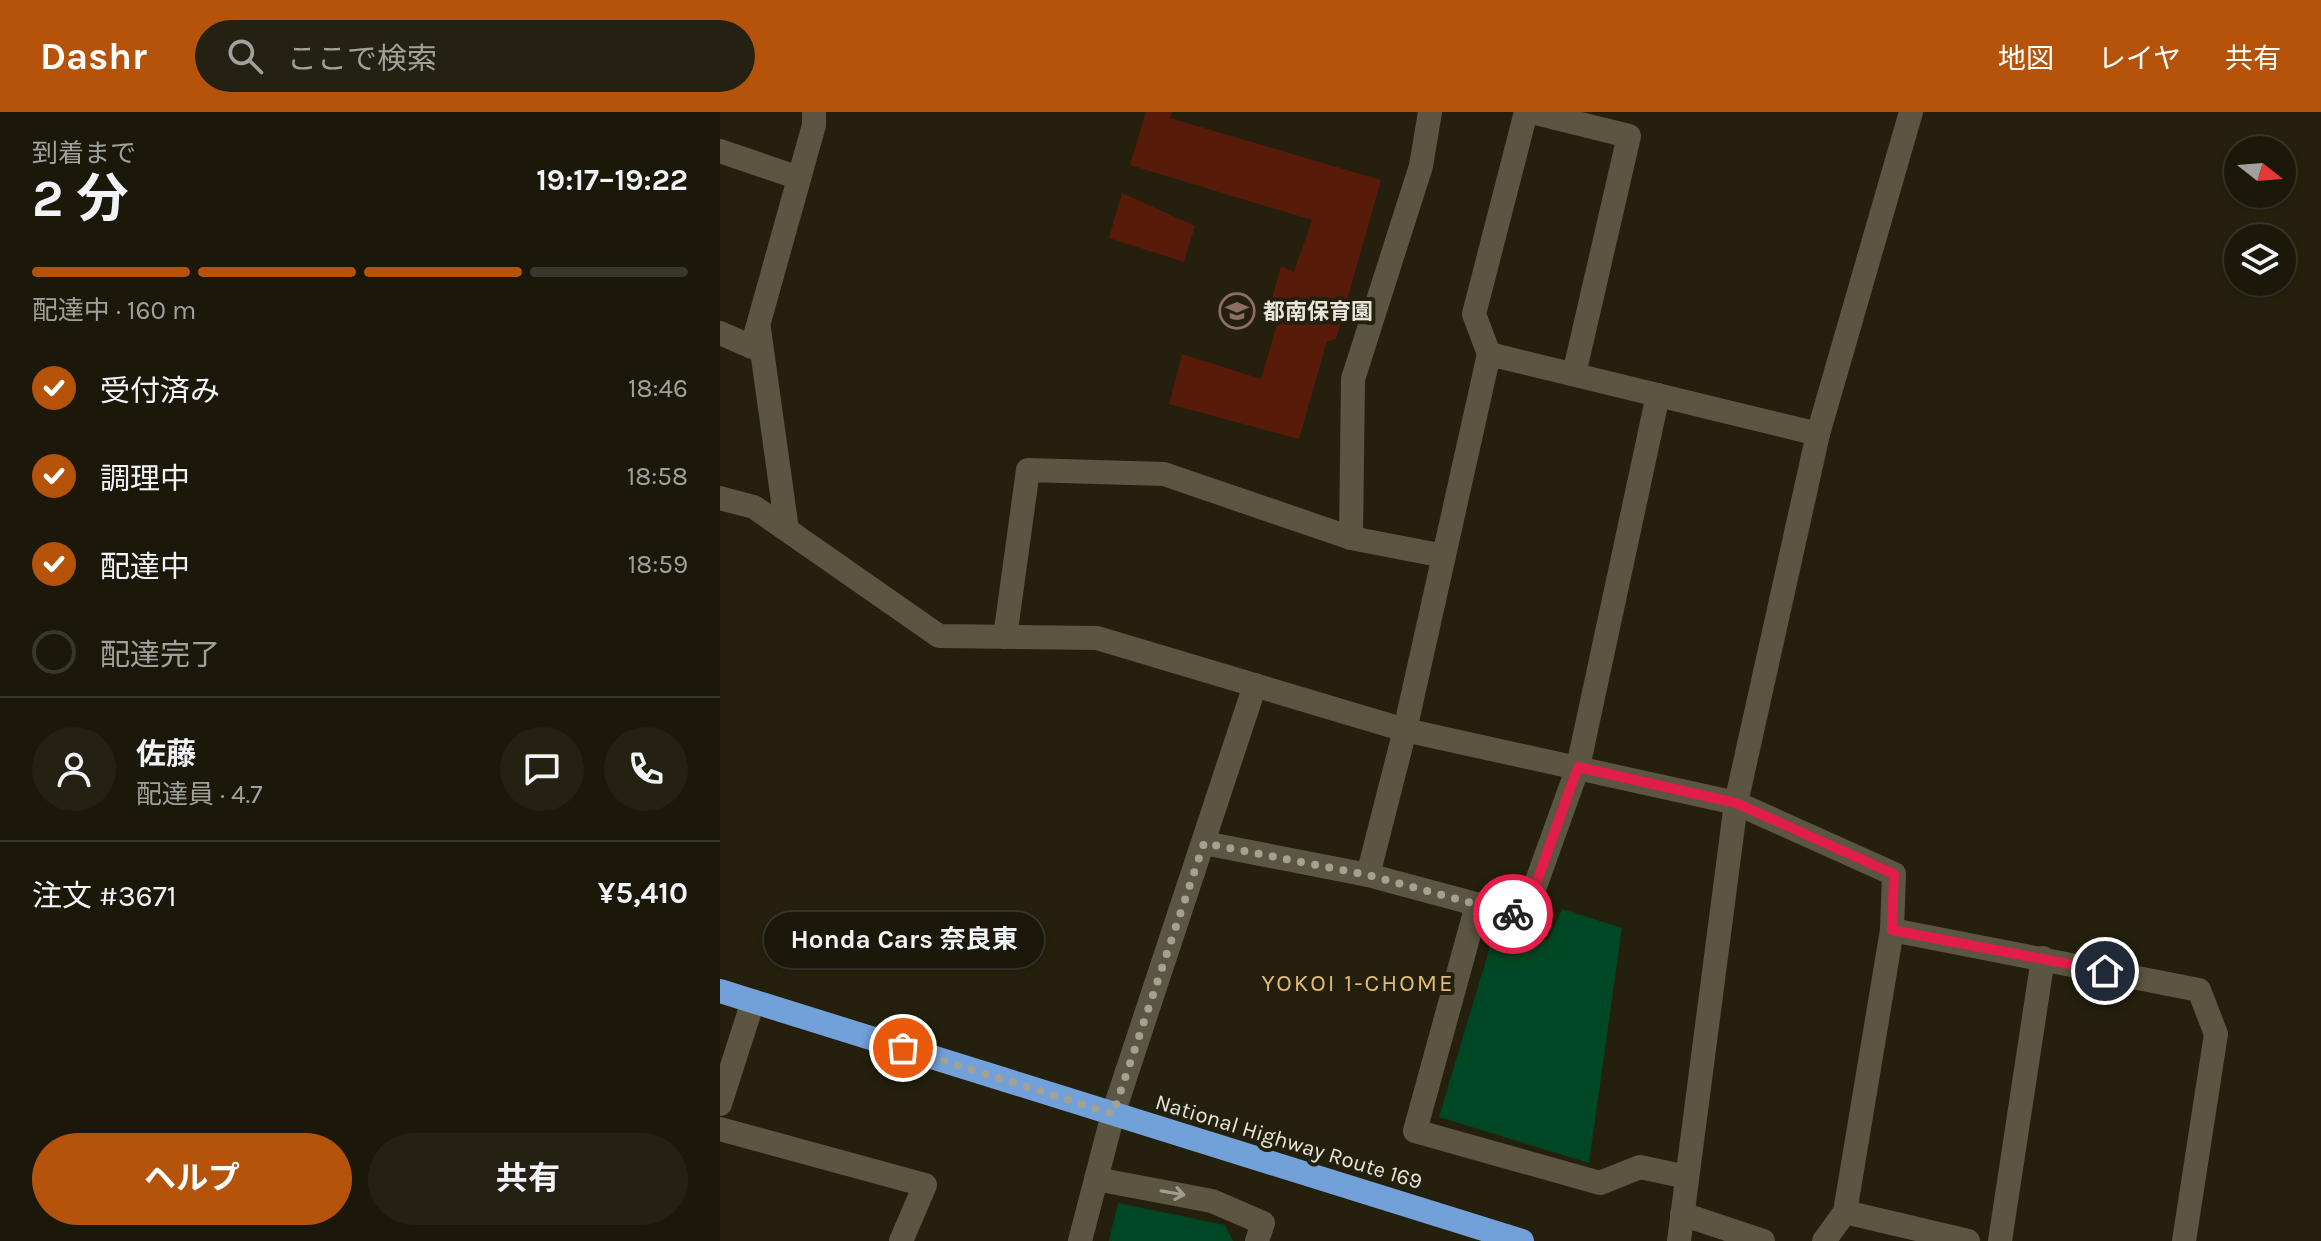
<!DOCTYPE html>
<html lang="ja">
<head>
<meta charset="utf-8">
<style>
  :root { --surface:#1b180a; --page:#242113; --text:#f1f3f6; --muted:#a0a09c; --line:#39372b; --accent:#b45309 }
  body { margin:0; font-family:Karla,"Noto Sans JP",sans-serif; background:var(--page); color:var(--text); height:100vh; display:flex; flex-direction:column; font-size:30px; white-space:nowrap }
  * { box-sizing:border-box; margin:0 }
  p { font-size:26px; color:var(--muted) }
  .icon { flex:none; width:44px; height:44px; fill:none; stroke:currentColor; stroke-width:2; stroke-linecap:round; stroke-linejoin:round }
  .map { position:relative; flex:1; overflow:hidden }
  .drawer { display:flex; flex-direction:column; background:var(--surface); width:720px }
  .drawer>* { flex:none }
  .needle { width:52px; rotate:107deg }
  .buttons { position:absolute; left:1504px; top:24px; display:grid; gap:16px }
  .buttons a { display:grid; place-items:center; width:72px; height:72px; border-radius:50%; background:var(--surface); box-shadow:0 2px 6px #0004,0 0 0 2px var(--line); font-size:40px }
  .pin { position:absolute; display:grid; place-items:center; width:68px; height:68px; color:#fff; margin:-34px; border:4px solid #fff; border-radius:50%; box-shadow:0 2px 8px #0007 }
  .courier { position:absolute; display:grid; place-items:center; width:80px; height:80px; margin:-40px; border:6px solid #e11d48; border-radius:50%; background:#fff; color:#222; box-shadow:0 2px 10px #0007 }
  .bubble { position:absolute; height:56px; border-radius:28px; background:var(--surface); box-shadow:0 2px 6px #0004,0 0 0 2px var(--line); font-size:26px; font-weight:700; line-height:56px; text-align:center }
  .summary em { font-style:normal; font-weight:700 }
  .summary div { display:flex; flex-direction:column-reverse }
  .summary { display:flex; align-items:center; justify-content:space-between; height:136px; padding:0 32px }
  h1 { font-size:52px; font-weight:700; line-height:60px }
  .bar { display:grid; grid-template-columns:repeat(4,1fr); gap:12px 8px; align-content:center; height:96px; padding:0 32px }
  .bar i { height:10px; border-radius:6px; background:var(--line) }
  .bar .selected { background:var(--accent) }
  .bar p { grid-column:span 4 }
  .line { display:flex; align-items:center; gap:20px; padding:0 32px; border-top:2px solid var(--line) }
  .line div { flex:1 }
  .round { display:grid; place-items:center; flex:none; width:84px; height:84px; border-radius:42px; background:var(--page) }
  ol { padding:0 32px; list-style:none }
  li { display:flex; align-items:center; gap:24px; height:88px }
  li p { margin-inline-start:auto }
  li .icon { padding:8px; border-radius:50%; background:var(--accent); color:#fff; stroke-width:4 }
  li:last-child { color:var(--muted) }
  li i { width:44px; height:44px; border:4px solid var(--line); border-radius:50% }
  .cta { display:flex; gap:16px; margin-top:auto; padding:16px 32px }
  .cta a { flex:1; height:92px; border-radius:48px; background:var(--accent); color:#fff; font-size:32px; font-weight:700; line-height:92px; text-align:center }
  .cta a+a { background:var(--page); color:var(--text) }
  header { display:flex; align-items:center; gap:48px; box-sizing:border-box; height:112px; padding:0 40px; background:var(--accent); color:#fff }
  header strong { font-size:38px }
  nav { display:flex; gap:44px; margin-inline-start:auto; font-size:28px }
  .search { width:560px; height:72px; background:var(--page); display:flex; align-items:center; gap:20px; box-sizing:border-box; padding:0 28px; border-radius:44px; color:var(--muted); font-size:30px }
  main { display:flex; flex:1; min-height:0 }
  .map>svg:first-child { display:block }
  .green { fill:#004825 }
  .building { fill:#581b09 }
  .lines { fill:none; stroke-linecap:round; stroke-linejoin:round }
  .street { stroke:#5a5641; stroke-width:24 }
  .highway { stroke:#72a0d9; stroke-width:24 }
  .oneway { stroke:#a19e8e }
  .done { stroke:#a3a192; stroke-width:8; stroke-dasharray:0 14.4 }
  .route { stroke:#e11d48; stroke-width:10 }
  .labels { text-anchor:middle; stroke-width:8; stroke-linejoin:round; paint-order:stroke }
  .poi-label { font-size:22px; font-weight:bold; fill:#e8e6da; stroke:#24200d; text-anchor:start }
  .street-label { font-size:22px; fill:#e8e6da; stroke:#24200d }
  .neighbourhood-label { font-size:24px; letter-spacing:2px; fill:#e2bc75; stroke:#24200d }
</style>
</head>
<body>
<header>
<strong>Dashr</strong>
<div class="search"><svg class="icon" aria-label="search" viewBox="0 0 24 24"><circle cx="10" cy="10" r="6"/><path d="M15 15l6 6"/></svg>ここで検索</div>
<nav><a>地図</a><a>レイヤ</a><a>共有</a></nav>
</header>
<main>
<section class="drawer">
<div class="summary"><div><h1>2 分</h1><p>到着まで</p></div><em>19:17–19:22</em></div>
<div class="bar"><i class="selected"></i><i class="selected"></i><i class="selected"></i><i></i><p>配達中 · 160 m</p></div>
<ol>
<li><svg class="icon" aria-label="check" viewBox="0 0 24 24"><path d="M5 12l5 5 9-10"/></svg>受付済み<p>18:46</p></li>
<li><svg class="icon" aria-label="check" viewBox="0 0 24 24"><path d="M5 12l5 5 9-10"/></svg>調理中<p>18:58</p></li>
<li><svg class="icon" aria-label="check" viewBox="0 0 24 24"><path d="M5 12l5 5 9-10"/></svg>配達中<p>18:59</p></li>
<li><i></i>配達完了</li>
</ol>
<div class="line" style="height:144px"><a class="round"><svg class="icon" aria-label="person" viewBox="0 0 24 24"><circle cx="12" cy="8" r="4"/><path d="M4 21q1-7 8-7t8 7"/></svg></a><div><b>佐藤</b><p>配達員 · 4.7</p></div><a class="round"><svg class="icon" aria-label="chat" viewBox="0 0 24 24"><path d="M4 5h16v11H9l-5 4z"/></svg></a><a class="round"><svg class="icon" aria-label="phone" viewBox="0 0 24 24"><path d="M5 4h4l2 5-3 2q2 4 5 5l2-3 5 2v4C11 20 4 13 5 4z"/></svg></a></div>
<div class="line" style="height:104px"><div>注文 #3671</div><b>¥5,410</b></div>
<div class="cta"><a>ヘルプ</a><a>共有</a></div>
</section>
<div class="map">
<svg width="1601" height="1129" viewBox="0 0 1601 1129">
  <rect width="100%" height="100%" fill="#24200d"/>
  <g class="green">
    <path d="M 842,797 L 902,816 L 869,1051 L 719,1005 L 775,818 L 828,828 Z"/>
    <path d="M 398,1091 L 505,1113 L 513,1129 L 389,1129 Z"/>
  </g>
  <g class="building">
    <path d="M 426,0 L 452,0 L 450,6 L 661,68 L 616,227 L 607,229 L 579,327 L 449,292 L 462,242 L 541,267 L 564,189 L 552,187 L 561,154 L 574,160 L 592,108 L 410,53 Z"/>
    <path d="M 402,81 L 475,114 L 464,150 L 389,126 Z"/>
  </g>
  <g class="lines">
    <g class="street">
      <path d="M 812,0 L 909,24 L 854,262"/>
      <path d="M 0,39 L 79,66"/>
      <path d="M 39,217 L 67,418"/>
      <path d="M 0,221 L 32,235 L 94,13 L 94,0"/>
      <path d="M 769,242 L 754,202 L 806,0"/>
      <path d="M 0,386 L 34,395 L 219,524 L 377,526 L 685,618 L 1016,691 L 1174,762 L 1172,818 L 1479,878 L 1496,922 L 1464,1129"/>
      <path d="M 631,426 L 633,267 L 701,54 L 710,0"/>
      <path d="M 285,525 L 308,358 L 444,362 L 631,426 L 724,444"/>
      <path d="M 484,731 L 648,763 L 804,805 L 858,655 L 938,283"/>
      <path d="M 648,763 L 685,618 L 769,242 L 1098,322"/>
      <path d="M 757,793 L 695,1019 L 880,1071 L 920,1055 L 967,1065"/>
      <path d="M 0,992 L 33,889"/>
      <path d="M 0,1017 L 205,1073 L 181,1129"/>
      <path d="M 376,1067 L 492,1089 L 543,1111 L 537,1129"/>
      <path d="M 1125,1100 L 1172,818"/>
      <path d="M 962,1102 L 1043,1129"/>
      <path d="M 360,1129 L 393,1002 L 535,573"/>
      <path d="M 959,1129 L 1016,691 L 1098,322 L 1191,0"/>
      <path d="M 1104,1129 L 1125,1100 L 1248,1129"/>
      <path d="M 1280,1129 L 1323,846"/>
    </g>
    <path class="highway" d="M 0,879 L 802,1129"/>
  </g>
  <defs><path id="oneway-shaft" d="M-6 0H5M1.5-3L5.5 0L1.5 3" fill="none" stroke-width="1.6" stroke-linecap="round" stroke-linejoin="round" transform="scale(2)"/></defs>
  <use class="oneway" href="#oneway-shaft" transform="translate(453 1081) rotate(10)"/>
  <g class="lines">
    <path class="done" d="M 183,936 L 393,1002 L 484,731 L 648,763 L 793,802"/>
    <path class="route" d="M 793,802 L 804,805 L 858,655 L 1016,691 L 1174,762 L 1172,818 L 1385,859"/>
  </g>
  <defs>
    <symbol id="school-ring" viewBox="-11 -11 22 22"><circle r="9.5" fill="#24200d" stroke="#8d6e63" stroke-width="1.5"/><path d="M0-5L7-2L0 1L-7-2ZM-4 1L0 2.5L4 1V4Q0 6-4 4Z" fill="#8d6e63"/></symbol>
  </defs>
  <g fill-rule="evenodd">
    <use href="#school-ring" x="497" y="179" width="40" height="40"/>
  </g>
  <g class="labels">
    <g class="poi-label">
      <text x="543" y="207">都南保育園</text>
    </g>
    <g class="street-label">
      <text transform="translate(569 1029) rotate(17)" y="8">National Highway Route 169</text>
    </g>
    <g class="neighbourhood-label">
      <text x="638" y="879">YOKOI 1-CHOME</text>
    </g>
  </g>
</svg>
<div class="buttons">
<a><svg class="needle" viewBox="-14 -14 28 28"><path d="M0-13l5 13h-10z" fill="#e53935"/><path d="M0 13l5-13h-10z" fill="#a0a09c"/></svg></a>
<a><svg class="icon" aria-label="layers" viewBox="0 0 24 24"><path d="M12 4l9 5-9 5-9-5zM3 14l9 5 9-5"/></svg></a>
</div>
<div class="pin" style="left:183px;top:936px;background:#ea580c"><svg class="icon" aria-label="bag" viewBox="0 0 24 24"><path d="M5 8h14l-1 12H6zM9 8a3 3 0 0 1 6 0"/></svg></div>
<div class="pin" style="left:1385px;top:859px;background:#1f2937"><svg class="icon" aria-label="home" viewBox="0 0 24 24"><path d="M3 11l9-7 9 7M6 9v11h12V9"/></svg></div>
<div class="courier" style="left:793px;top:802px"><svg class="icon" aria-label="bike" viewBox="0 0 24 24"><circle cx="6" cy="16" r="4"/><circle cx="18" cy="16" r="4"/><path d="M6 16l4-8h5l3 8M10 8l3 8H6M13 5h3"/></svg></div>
<div class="bubble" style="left:44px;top:800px;width:280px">Honda Cars 奈良東</div>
</div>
</main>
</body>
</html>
